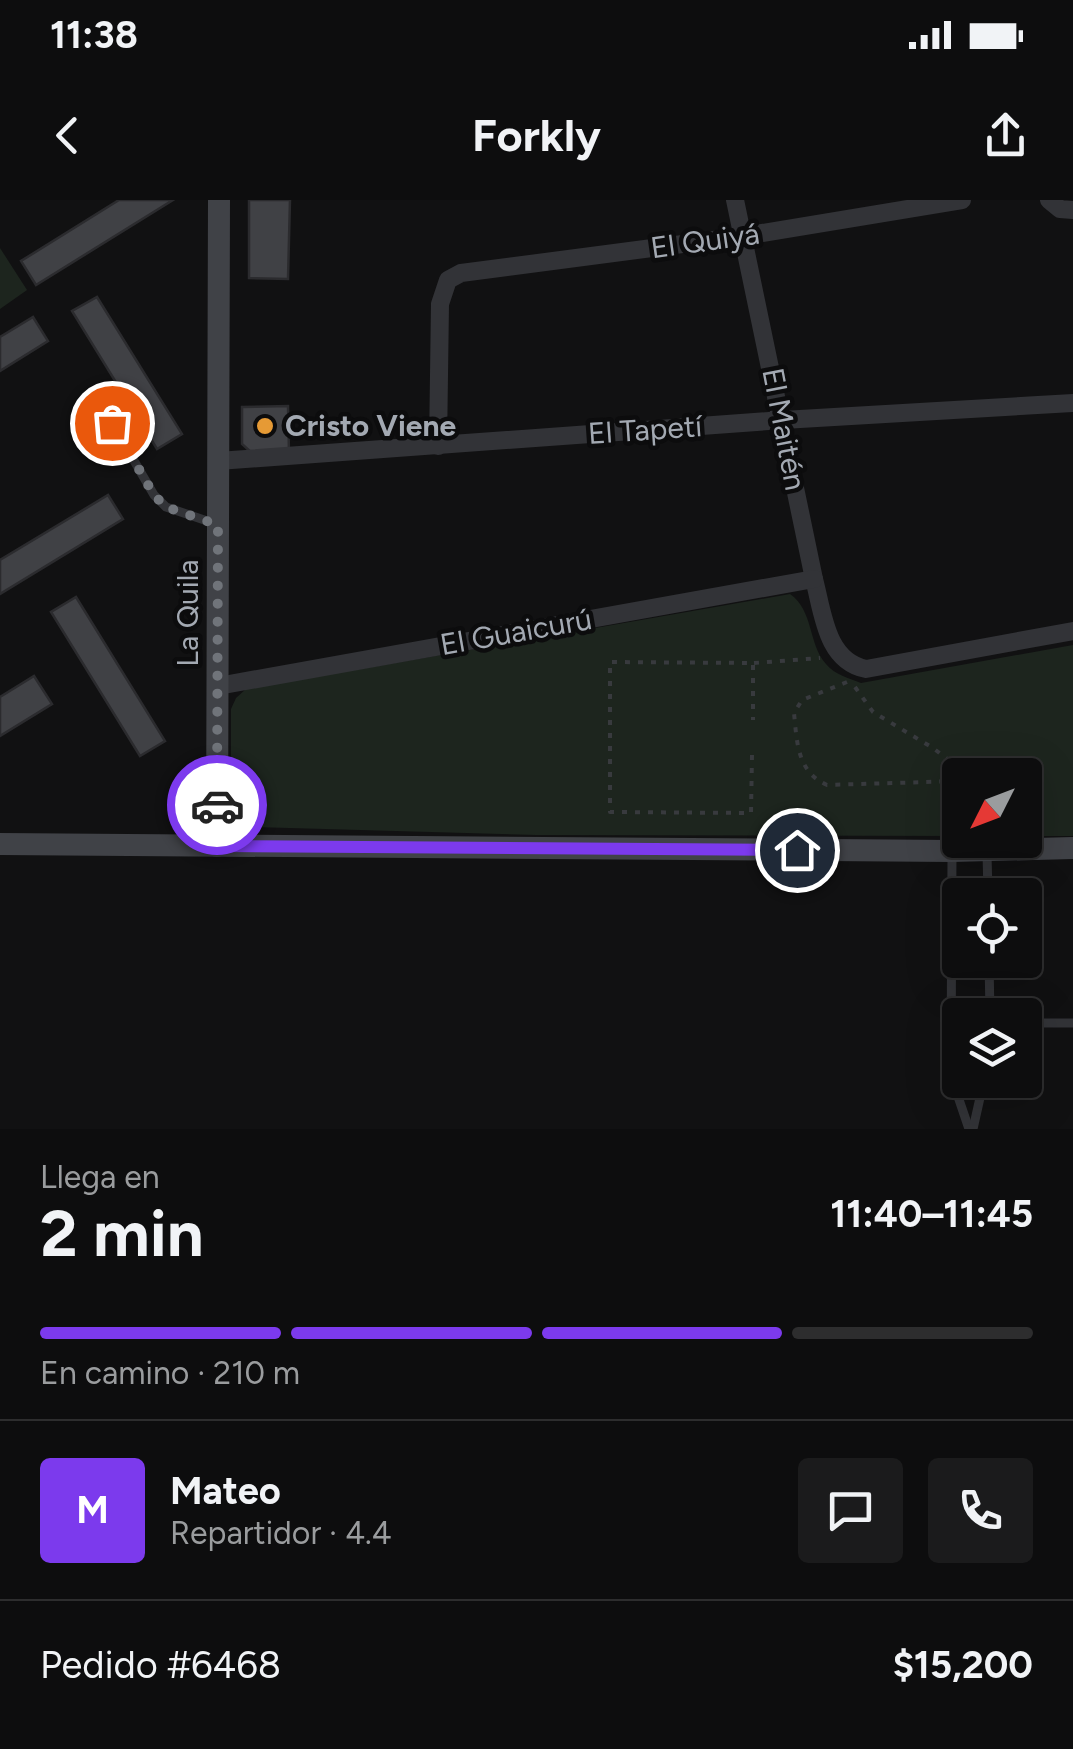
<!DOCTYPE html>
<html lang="es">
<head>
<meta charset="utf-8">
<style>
  :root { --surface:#0d0d0e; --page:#1b1b1c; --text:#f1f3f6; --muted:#9a9c9e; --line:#2d2d2e; --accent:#7c3aed }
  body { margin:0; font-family:Figtree,sans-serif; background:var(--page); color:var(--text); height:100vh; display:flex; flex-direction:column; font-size:38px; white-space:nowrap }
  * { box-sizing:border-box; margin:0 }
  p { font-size:32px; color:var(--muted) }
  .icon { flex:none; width:55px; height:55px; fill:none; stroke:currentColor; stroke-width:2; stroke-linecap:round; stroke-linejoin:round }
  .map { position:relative; height:929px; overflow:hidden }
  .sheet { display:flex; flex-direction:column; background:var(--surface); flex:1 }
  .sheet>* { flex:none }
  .needle { width:65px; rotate:228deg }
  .buttons { position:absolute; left:942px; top:558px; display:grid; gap:20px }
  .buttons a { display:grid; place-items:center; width:100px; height:100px; border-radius:10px; background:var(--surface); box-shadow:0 10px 40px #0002,0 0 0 2px var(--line); font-size:50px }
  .pin { position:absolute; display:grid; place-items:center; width:85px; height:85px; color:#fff; margin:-42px; border:5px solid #fff; border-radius:50%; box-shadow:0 2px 10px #0007 }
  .courier { position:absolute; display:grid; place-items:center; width:100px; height:100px; margin:-50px; border:8px solid #7c3aed; border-radius:50%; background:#fff; color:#222; box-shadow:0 2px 12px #0007 }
  .headline em { font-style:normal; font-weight:700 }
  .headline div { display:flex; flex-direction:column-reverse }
  .headline { display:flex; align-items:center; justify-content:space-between; height:170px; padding:0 40px }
  h1 { font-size:65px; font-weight:700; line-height:75px }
  .bar { display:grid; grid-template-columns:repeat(4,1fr); gap:15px 10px; align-content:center; height:120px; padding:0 40px }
  .bar i { height:12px; border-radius:8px; background:var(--line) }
  .bar .active { background:var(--accent) }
  .bar p { grid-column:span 4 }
  .line { display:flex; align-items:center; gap:25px; padding:0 40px; border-top:2px solid var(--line) }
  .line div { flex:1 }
  .round { display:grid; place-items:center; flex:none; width:105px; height:105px; border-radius:10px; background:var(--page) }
  .status { display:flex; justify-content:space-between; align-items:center; height:70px; padding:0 50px; background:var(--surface); direction:ltr }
  .status svg { height:28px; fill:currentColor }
  header { display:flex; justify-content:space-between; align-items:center; height:130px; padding:0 40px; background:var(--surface); font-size:45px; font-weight:700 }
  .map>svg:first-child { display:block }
  .green { fill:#1d251e }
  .building { fill:#404145; stroke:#2b2b2e; stroke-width:2.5 }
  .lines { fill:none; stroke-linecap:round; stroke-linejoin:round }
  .path { stroke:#383a3e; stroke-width:4; stroke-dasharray:5 8; stroke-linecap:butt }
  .lane { stroke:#323337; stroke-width:9 }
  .street { stroke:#323337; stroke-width:18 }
  .secondary { stroke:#404247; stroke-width:22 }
  .done { stroke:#70747a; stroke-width:10; stroke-dasharray:0 18 }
  .route { stroke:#7c3aed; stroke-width:12 }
  .poi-dot { fill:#e69a35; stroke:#0c0c0d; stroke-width:4 }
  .labels { text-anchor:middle; stroke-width:9; stroke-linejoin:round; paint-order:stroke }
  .street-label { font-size:30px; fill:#a3a9b2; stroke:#0c0c0d }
  .poi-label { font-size:30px; font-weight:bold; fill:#a3a9b2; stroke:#0c0c0d; text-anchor:start }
</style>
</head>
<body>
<div class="status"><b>11:38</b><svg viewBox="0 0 49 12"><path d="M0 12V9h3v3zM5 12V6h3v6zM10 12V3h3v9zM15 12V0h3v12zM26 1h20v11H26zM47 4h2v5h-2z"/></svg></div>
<header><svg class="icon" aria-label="back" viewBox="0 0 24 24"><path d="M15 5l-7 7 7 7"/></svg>Forkly<svg class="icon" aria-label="share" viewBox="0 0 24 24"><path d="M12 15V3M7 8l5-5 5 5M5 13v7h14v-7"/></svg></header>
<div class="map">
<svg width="1073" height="929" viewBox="0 0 1073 929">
  <rect width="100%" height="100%" fill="#111112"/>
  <g class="green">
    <path d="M 0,48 L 27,90 L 0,109 Z"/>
    <path d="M 790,394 C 814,411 808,444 826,464 C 835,475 849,478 861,483 L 1073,445 L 1073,636 L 1025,636 L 1025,575 L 960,575 L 960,636 L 536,635 L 252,627 L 231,611 L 231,509 L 236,498 L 246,489 Z"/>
  </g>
  <g class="building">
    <path d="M 119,0 L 173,0 L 36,85 L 21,61 Z"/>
    <path d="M 249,0 L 290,0 L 288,79 L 249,78 Z"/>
    <path d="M 97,97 L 182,234 L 157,249 L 72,111 Z"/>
    <path d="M 33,117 L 48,141 L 0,171 L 0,137 Z"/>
    <path d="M 288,206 L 289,253 L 253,254 L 242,244 L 242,207 Z"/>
    <path d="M 108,295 L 123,319 L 0,394 L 0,360 Z"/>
    <path d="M 76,397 L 165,541 L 140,556 L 51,412 Z"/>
    <path d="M 34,476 L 52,504 L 0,536 L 0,497 Z"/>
  </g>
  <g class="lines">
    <g class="path">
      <path d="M 754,463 L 820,458"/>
      <path d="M 847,482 L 802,500 L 794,513 C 797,542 797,572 827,585 L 960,581"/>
      <path d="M 855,487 L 873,512 L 933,548 L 968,575"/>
      <path d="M 752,555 L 751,613 L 610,612 L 610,462 L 753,463 L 753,520"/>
      <path d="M 1025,618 L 1031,622"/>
    </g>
    <g class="lane">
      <path d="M 112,223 L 154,295 L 166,307 L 216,324"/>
      <path d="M 987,653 L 988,695"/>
      <path d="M 952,654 L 951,876 L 969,929"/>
      <path d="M 989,760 L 990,815"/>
      <path d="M 1025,823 L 1073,823"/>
      <path d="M 973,929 L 984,880"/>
    </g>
    <g class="street">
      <path d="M 735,0 L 814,379 C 823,413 826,461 866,469 L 1073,431"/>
      <path d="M 1049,0 L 1060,9 L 1073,10"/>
      <path d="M 438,246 L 440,104 L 448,80 L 461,73 L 744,36 L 962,0"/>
      <path d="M 218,261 L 783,220 L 1073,203"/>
      <path d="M 218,486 L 814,379"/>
    </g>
    <g class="secondary">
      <path d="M 0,644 L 952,651 L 1073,648"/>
      <path d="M 217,646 L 219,0"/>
    </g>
  </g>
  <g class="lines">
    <path class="done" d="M 112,223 L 154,295 L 166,307 L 218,325 L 217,605"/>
    <path class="route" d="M 217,605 L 217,646 L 797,650"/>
  </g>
  <circle class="poi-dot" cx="265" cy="226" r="10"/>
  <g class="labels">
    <g class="street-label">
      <text transform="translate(705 41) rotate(-8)" y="10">El Quiyá</text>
      <text transform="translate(784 229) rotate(79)" y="10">El Maitén</text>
      <text transform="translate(645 230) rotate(-4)" y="10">El Tapetí</text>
      <text transform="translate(188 413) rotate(-90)" y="10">La Quila</text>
      <text transform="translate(516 432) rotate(-10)" y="10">El Guaicurú</text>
    </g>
    <g class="poi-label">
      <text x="285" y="236">Cristo Viene</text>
    </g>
  </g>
</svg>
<div class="buttons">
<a><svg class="needle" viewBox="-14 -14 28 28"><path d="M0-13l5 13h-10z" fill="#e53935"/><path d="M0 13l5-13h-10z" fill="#9a9c9e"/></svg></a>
<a><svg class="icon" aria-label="locate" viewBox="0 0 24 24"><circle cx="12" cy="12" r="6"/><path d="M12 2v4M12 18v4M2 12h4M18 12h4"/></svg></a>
<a><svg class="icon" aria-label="layers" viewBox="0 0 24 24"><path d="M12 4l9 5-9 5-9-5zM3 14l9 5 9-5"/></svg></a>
</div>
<div class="pin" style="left:112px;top:223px;background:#ea580c"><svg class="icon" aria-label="bag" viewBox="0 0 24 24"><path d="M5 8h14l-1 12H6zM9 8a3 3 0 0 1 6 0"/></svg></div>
<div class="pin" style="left:797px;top:650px;background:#1f2937"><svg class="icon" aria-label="home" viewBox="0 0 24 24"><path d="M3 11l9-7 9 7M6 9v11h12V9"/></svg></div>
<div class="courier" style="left:217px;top:605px"><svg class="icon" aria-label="car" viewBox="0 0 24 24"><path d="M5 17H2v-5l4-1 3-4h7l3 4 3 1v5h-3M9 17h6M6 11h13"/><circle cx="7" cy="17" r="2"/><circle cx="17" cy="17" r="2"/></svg></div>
</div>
<section class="sheet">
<div class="headline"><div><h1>2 min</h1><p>Llega en</p></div><em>11:40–11:45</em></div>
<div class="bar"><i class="active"></i><i class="active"></i><i class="active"></i><i></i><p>En camino · 210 m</p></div>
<div class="line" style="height:180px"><b class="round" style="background:var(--accent);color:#fff">M</b><div><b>Mateo</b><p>Repartidor · 4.4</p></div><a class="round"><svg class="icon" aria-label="chat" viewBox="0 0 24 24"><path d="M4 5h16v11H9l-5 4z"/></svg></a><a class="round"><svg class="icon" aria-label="phone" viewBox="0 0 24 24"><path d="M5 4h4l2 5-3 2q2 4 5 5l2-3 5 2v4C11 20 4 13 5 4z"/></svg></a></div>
<div class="line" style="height:130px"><div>Pedido #6468</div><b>$15,200</b></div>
</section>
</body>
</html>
